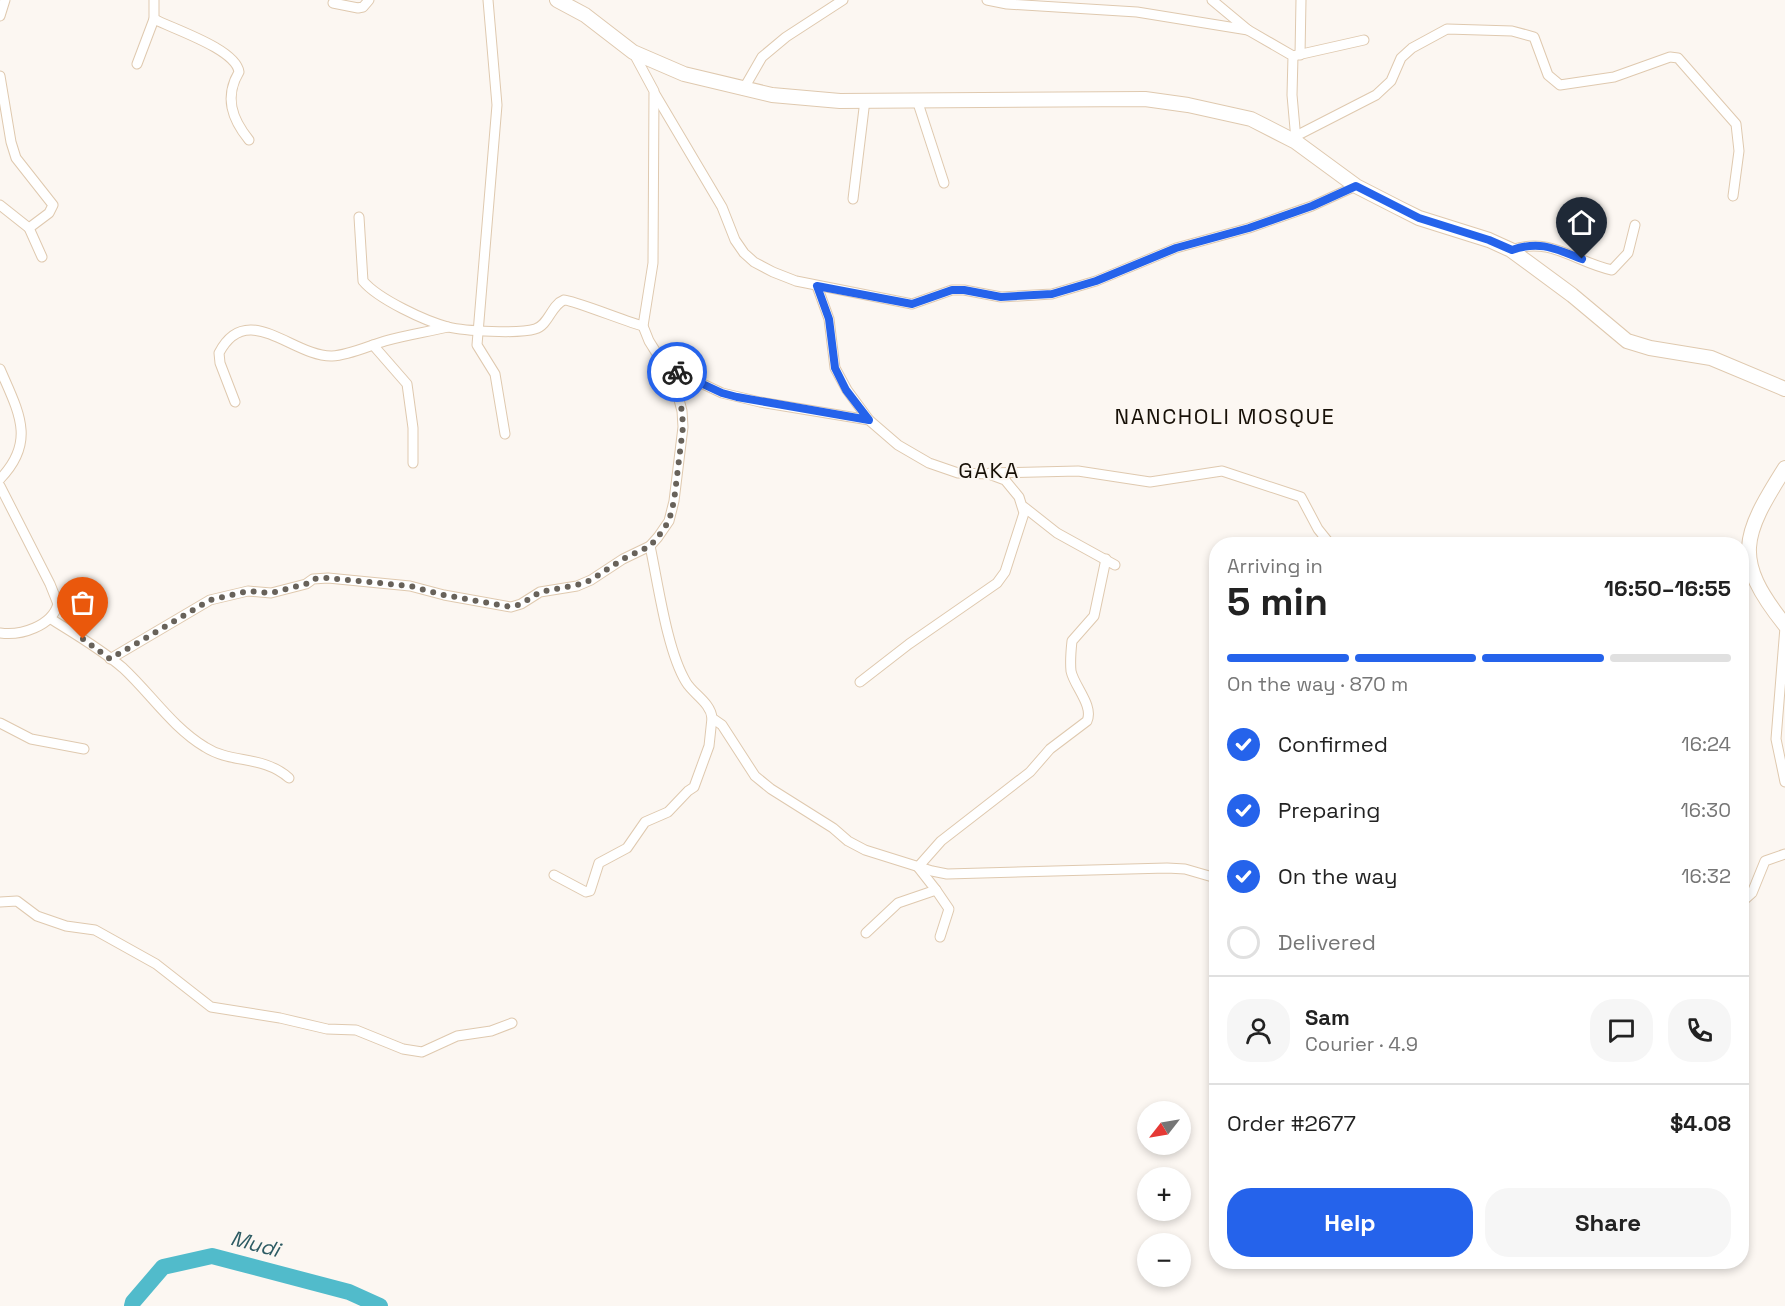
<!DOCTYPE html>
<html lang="en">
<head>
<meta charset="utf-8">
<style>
  :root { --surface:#fff; --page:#f6f6f6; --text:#222; --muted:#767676; --line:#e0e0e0; --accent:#2563eb }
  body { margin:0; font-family:"Space Grotesk",sans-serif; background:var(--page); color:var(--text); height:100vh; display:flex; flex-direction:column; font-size:22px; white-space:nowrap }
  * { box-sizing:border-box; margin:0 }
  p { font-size:20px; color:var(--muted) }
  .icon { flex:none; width:33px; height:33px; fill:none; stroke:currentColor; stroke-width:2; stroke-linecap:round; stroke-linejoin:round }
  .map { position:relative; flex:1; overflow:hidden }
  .sheet { position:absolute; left:1209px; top:537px; width:540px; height:732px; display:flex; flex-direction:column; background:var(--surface); border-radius:24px; box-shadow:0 3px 9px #0003 }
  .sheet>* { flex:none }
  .needle { width:39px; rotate:239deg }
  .fabs { position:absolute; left:1137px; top:1101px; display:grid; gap:12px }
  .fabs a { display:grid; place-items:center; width:54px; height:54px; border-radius:50%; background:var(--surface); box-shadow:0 3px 9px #0003; font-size:30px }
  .pin { position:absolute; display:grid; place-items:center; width:51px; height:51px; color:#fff; margin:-62px -26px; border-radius:50% 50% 50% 0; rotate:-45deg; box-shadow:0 0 6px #0007 }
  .pin .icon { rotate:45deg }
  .courier { position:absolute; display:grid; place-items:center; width:60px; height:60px; margin:-30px; border:4px solid #2563eb; border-radius:50%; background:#fff; color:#222; box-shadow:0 2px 8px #0007 }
  .overview em { font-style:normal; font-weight:800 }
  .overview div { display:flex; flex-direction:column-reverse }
  .overview { display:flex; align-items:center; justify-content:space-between; height:102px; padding:0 18px }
  h1 { font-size:39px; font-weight:800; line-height:45px }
  .bar { display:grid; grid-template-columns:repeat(4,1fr); gap:9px 6px; align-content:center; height:72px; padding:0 18px }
  .bar i { height:8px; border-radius:4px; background:var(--line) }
  .bar .active { background:var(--accent) }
  .bar p { grid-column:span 4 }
  .line { display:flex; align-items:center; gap:15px; padding:0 18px; border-top:2px solid var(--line) }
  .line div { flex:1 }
  .round { display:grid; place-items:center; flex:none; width:63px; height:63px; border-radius:24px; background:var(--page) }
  ol { padding:0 18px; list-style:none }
  li { display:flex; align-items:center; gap:18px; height:66px }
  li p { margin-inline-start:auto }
  li .icon { padding:6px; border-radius:50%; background:var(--accent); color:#fff; stroke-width:4 }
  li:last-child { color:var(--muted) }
  li i { width:33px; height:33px; border:3px solid var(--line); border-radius:50% }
  .cta { display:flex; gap:12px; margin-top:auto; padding:12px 18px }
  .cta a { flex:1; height:69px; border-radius:24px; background:var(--accent); color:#fff; font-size:24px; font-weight:800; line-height:69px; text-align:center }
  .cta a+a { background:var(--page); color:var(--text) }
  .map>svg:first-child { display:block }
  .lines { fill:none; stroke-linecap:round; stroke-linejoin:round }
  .river { stroke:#51bbcb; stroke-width:16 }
  .street-casing { stroke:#dfc9af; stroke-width:11 }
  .secondary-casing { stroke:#dfc9af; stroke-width:16 }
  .street { stroke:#fff; stroke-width:9 }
  .secondary { stroke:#fff; stroke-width:14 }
  .done { stroke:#68625a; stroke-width:6; stroke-dasharray:0 10.8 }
  .route { stroke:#2563eb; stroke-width:8 }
  .labels { text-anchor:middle; stroke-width:4.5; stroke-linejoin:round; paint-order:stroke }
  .water-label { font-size:21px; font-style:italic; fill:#2d5b63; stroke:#fcf7f2 }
  .quarter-label { font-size:22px; letter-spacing:1.5px; fill:#181108; stroke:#fcf7f2 }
</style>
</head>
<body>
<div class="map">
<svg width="1785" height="1306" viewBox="0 0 1785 1306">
  <rect width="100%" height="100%" fill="#fcf7f2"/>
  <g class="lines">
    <path class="river" d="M 132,1306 L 133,1302 L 163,1267 L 212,1256 L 349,1292 L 380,1306"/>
    <defs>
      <g id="street">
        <path d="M 488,0 L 497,105 L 477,345 L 495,374 L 505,434"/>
        <path d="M 987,0 L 1007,4 L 1137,12 L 1248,30"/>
        <path d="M 1212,0 L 1248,30 L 1293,56 L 1292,95 L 1296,140"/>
        <path d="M 333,3 L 358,8 L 363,7 L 369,0"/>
        <path d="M 0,16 L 5,0"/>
        <path d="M 154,19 C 173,29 236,49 239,72 C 224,97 232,119 249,140"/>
        <path d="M 633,52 L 654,91 L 653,263 L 643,326 L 649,341 L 659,357 L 671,369 L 722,393 L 760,402 L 869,420 L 898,445 L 929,463 L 958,473 L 989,474 L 1005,480 L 1019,497 L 1024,513 L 1005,572 L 997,583 L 909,644 L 860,682"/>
        <path d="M 1300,55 L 1301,0"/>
        <path d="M 1293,56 L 1364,40"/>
        <path d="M 137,64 L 154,19 L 154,0"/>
        <path d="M 0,76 L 11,142 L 16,158 L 53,205 L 49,213 L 29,228"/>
        <path d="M 743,90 L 762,57 L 786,37 L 843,0"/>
        <path d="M 655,94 L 722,207 L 735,240 L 744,253 L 754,262 L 773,272 L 796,281 L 912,304 L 952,290 L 964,290 L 1001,297 L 1052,294 L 1096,281 L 1176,248 L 1249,228 L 1312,206 L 1356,186"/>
        <path d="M 917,100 L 944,183"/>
        <path d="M 1296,136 L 1376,95 L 1391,81 L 1401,58 L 1412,48 L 1447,29 L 1512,31 L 1534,37 L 1548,75 L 1560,85 L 1614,77 L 1670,57 L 1678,58 L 1736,124 L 1739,151 L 1733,196"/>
        <path d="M 853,199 L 865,100"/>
        <path d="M 0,205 L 29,228 L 42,257"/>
        <path d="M 359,217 L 363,281 C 378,299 425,321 448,327 C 464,331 519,334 535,329 C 549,325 551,305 564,300 C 570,299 630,323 643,326"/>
        <path d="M 1511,250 C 1550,236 1575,262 1612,270 L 1628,253 L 1635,225"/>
        <path d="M 817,286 L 829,319 L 835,368 L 847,390 L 869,420"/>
        <path d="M 373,345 L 407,384 L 413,428 L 413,463"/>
        <path d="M 0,369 C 18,411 37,441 0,479"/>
        <path d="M 235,402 L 220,363 L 219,353 C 247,299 293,357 332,356 C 350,355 368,346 385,341 C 406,335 427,332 448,327"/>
        <path d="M 990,473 L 1078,471 L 1150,482 L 1222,471 L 1301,497 L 1318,529 L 1330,544"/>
        <path d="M 0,486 L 50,584 L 58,604 C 52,626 21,636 0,633"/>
        <path d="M 1024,507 L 1057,533 L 1115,565"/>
        <path d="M 650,546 C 658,583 667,651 686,682 C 693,694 711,703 712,718 L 722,725 L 755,776 L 771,789 L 833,828 L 848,841 L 865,850 L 932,871 L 947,874 L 1167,868 L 1185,869 L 1216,878"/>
        <path d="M 1742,579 L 1750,566"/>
        <path d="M 51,619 C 75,634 101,649 123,668 C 151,694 172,727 205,747 C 231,764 263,755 289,778"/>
        <path d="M 1785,627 L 1776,739 L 1785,782"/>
        <path d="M 110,659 L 210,600 L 248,591 L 271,593 L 306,584 L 313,579 L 328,578 L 410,586 L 444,595 L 511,607 L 521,604 L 540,592 L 577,586 L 591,580 L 623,559 L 650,546 L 658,537 L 669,521 L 674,501 L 683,427 L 682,411 L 671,369"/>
        <path d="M 0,723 L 31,739 L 84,749"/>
        <path d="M 554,875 L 586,892 L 590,891 L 599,863 L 627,848 L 645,822 L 668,812 L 688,791 L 694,787 L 709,746 L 712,718"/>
        <path d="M 936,890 L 949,909 L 940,937"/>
        <path d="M 0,902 L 17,901 L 37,916 L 66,926 L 95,930 L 156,964 L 211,1007 L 280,1018 L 327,1029 L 356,1030 L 403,1049 L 422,1052 L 457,1036 L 491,1031 L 512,1023"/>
        <path d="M 1742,902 L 1752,893 L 1765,861 L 1785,854"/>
        <path d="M 866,933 L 898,903 L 936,890 L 918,867 L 941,841 L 1030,772 L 1050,749 L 1087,721 C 1094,706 1074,686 1071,671 C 1070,661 1071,650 1072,641 L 1094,616 L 1106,559"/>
      </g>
      <g id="secondary">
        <path d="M 557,0 L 585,15 L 633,52 L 684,74 L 772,95 L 840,101 L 1145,99 L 1188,105 L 1251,119 L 1296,142 L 1356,186 L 1399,208 L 1419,218 L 1489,240 L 1511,250 L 1572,295 L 1627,341 L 1650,348 L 1711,358 L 1785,389"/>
        <path d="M 1785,468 C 1742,536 1732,559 1785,625"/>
      </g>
    </defs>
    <use href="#street" class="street-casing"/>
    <use href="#secondary" class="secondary-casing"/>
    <use href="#street" class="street"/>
    <use href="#secondary" class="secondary"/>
  </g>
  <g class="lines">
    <path class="done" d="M 83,639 L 110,659 L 210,600 L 248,591 L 271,593 L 306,584 L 313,579 L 328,578 L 410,586 L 444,595 L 511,607 L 521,604 L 540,592 L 577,585 L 591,580 L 623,559 L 650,546 L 658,537 L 669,521 L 674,501 L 683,427 L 682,411 L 671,369 L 677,372"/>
    <path class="route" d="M 677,372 L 722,393 L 737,397 L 869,420 L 846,390 L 835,368 L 829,319 L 817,286 L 912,304 L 952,290 L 964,290 L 1001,297 L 1052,294 L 1096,281 L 1176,248 L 1249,228 L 1312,206 L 1356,186 L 1419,218 L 1489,240 L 1512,250 C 1540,240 1556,249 1582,259"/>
  </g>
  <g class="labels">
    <g class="water-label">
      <text transform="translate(255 1244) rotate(15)" y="7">Mudi</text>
    </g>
    <g class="quarter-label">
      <text x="1225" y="424">NANCHOLI MOSQUE</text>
      <text x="989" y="478">GAKA</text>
    </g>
  </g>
</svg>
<div class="fabs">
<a><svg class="needle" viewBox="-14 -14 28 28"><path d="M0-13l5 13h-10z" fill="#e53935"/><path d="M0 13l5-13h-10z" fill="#767676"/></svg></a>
<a>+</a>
<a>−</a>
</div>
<div class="pin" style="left:83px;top:639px;background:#ea580c"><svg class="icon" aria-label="bag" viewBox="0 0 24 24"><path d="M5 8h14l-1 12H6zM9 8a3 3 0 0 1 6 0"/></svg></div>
<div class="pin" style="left:1582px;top:259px;background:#1f2937"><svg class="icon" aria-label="home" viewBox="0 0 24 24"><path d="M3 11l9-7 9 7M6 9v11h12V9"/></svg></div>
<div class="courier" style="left:677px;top:372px"><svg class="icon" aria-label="bike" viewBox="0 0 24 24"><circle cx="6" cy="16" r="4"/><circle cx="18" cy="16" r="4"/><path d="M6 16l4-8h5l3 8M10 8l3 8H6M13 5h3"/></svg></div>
<section class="sheet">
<div class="overview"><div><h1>5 min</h1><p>Arriving in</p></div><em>16:50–16:55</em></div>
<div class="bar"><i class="active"></i><i class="active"></i><i class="active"></i><i></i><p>On the way · 870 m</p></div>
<ol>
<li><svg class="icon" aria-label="check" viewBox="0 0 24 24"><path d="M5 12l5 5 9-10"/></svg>Confirmed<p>16:24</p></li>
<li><svg class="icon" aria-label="check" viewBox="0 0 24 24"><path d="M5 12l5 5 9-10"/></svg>Preparing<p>16:30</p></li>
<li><svg class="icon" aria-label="check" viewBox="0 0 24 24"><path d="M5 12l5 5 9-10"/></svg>On the way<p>16:32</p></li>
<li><i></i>Delivered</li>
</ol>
<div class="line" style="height:108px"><a class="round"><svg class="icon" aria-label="person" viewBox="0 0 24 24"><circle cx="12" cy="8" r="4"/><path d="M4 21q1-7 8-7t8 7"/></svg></a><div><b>Sam</b><p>Courier · 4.9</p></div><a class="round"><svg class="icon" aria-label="chat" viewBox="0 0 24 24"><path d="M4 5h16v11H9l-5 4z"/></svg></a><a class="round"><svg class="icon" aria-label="phone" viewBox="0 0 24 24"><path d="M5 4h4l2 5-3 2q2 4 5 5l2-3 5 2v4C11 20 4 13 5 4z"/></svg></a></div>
<div class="line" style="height:78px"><div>Order #2677</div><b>$4.08</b></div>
<div class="cta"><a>Help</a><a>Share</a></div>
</section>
</div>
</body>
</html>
